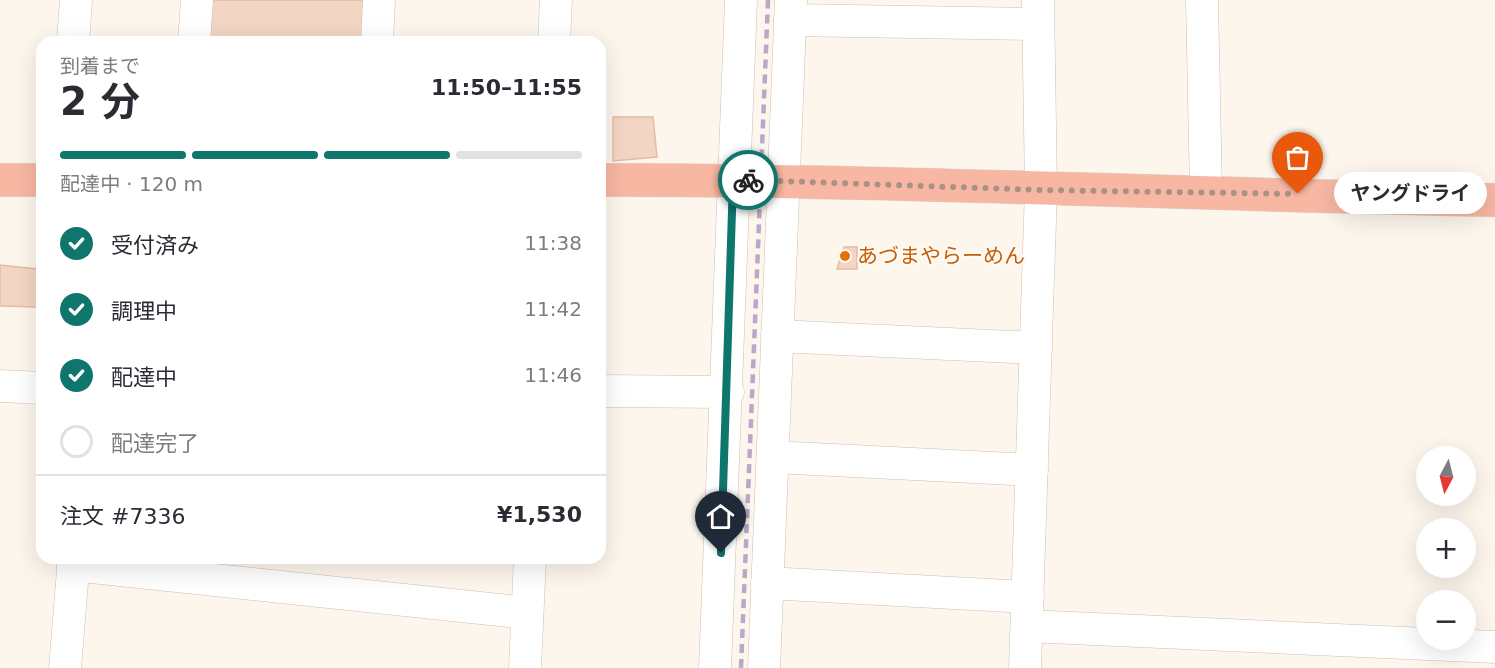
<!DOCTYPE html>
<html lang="ja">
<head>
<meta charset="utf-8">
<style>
  :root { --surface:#fff; --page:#f7f7f7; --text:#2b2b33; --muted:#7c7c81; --line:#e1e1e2; --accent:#0f766e }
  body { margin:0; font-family:"DejaVu Sans","Noto Sans JP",sans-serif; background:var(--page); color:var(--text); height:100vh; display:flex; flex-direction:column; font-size:22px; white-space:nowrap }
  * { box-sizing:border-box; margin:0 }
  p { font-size:20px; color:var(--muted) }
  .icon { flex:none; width:33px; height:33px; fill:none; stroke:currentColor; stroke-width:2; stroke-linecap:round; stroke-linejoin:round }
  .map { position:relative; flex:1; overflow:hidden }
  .sheet { position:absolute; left:36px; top:36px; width:570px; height:528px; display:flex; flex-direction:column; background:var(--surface); border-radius:18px; box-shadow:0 6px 24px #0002 }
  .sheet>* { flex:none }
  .needle { width:39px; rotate:187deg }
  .controls { position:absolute; left:1416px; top:446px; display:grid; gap:12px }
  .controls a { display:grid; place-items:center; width:60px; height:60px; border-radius:50%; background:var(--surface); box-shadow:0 6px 24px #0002; font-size:30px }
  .pin { position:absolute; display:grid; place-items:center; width:51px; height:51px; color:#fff; margin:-62px -26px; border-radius:50% 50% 50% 0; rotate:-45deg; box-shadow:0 0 6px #0007 }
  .pin .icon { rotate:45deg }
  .courier { position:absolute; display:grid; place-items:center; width:60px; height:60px; margin:-30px; border:4px solid #0f766e; border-radius:50%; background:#fff; color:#222; box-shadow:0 2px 8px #0007 }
  .bubble { position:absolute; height:42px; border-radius:21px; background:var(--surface); box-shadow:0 6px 24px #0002; font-size:20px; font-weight:700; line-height:42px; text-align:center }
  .head em { font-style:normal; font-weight:700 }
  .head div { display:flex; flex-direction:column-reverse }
  .head { display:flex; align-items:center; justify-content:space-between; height:102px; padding:0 24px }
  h1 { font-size:39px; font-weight:700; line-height:45px }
  .bar { display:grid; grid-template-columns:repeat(4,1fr); gap:9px 6px; align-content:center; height:72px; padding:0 24px }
  .bar i { height:8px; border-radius:4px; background:var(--line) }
  .bar .current { background:var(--accent) }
  .bar p { grid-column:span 4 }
  .line { display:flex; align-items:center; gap:15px; padding:0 24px; border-top:2px solid var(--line) }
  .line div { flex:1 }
  ol { padding:0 24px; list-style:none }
  li { display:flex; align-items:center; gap:18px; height:66px }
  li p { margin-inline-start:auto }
  li .icon { padding:6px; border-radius:50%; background:var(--accent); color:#fff; stroke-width:4 }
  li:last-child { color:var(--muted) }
  li i { width:33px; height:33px; border:3px solid var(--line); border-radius:50% }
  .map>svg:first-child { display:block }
  .building { fill:#f3d5c3; stroke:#e6bba3; stroke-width:1.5 }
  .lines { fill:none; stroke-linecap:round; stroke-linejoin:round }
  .minor-casing { stroke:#d1beb0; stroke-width:33 }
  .highway-casing { stroke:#dad1cd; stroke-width:34 }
  .minor { stroke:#fff; stroke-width:32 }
  .highway { stroke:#f7b7a3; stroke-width:33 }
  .rail { stroke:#b9a8c9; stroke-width:4.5; stroke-dasharray:9 6; stroke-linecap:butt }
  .done { stroke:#a89285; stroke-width:6; stroke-dasharray:0 10.8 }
  .route { stroke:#0f766e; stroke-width:8 }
  .food-dot { fill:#e8710a; stroke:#fffaf3; stroke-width:2 }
  .labels { text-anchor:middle; stroke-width:4.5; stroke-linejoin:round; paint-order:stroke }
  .food-label { font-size:21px; fill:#c56008; stroke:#fffaf3; text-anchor:start }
</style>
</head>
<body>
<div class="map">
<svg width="1495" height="668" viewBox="0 0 1495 668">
  <rect width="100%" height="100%" fill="#fdf6ec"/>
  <g class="building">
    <path d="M 205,0 L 369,0 L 366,42 L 202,42 Z"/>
    <path d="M 613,117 L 653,117 L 657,157 L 613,161 Z"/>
    <path d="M 844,247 L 857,247 L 857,269 L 837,269 Z"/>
    <path d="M 0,265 L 37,269 L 38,307 L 0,306 Z"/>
  </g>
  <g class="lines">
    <defs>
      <g id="minor">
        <path d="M 1202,0 L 1206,192"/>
        <path d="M 790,20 L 1037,24"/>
        <path d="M 73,42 L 76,0"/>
        <path d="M 194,42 L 197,0"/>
        <path d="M 377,42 L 379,0"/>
        <path d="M 554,42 L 556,0"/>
        <path d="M 777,336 L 1036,348"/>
        <path d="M 0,386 L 42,388"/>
        <path d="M 600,391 L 728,392"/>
        <path d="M 773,457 L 1032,470"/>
        <path d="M 73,565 L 527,613"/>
        <path d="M 767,583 L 1028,597"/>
        <path d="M 1027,626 L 1495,647"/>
        <path d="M 65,668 L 74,558"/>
        <path d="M 525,668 L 530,558"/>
        <path d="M 715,668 L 741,0"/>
        <path d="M 764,668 L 791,0"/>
        <path d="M 1025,668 L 1041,190 L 1038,0"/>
      </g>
      <g id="highway">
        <path d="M 0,180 L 42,180"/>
        <path d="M 600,180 C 898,180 1197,195 1495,200"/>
      </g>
    </defs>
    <use href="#minor" class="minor-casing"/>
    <use href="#highway" class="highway-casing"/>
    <use href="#minor" class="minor"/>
    <use href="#highway" class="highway"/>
    <path class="rail" d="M 741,668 L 768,0"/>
  </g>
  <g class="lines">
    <path class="done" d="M 748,180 L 1041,190 L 1298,194"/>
    <path class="route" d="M 721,553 L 733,180 L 748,180"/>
  </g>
  <circle class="food-dot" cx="845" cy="256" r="6"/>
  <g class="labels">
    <g class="food-label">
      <text x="857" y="263">あづまやらーめん</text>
    </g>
  </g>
</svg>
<div class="controls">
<a><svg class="needle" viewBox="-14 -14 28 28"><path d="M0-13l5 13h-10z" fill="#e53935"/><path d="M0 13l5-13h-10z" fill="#7c7c81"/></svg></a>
<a>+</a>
<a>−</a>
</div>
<div class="pin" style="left:1298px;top:194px;background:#ea580c"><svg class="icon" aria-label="bag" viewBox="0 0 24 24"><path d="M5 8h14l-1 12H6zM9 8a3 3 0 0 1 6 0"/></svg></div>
<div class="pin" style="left:721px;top:553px;background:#1f2937"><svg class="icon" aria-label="home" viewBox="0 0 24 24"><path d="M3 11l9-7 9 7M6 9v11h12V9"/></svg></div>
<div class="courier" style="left:748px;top:180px"><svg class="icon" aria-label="bike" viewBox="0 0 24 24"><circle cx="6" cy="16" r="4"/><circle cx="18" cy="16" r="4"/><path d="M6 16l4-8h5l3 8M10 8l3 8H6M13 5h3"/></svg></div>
<div class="bubble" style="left:1334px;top:172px;width:153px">ヤングドライ</div>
<section class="sheet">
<div class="head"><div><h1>2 分</h1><p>到着まで</p></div><em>11:50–11:55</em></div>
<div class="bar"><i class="current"></i><i class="current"></i><i class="current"></i><i></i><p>配達中 · 120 m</p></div>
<ol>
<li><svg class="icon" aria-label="check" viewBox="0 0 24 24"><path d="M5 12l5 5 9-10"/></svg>受付済み<p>11:38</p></li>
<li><svg class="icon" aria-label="check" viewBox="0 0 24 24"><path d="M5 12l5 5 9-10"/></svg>調理中<p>11:42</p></li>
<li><svg class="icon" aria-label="check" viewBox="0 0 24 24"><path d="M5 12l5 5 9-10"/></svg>配達中<p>11:46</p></li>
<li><i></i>配達完了</li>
</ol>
<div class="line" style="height:78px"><div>注文 #7336</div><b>¥1,530</b></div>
</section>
</div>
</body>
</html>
